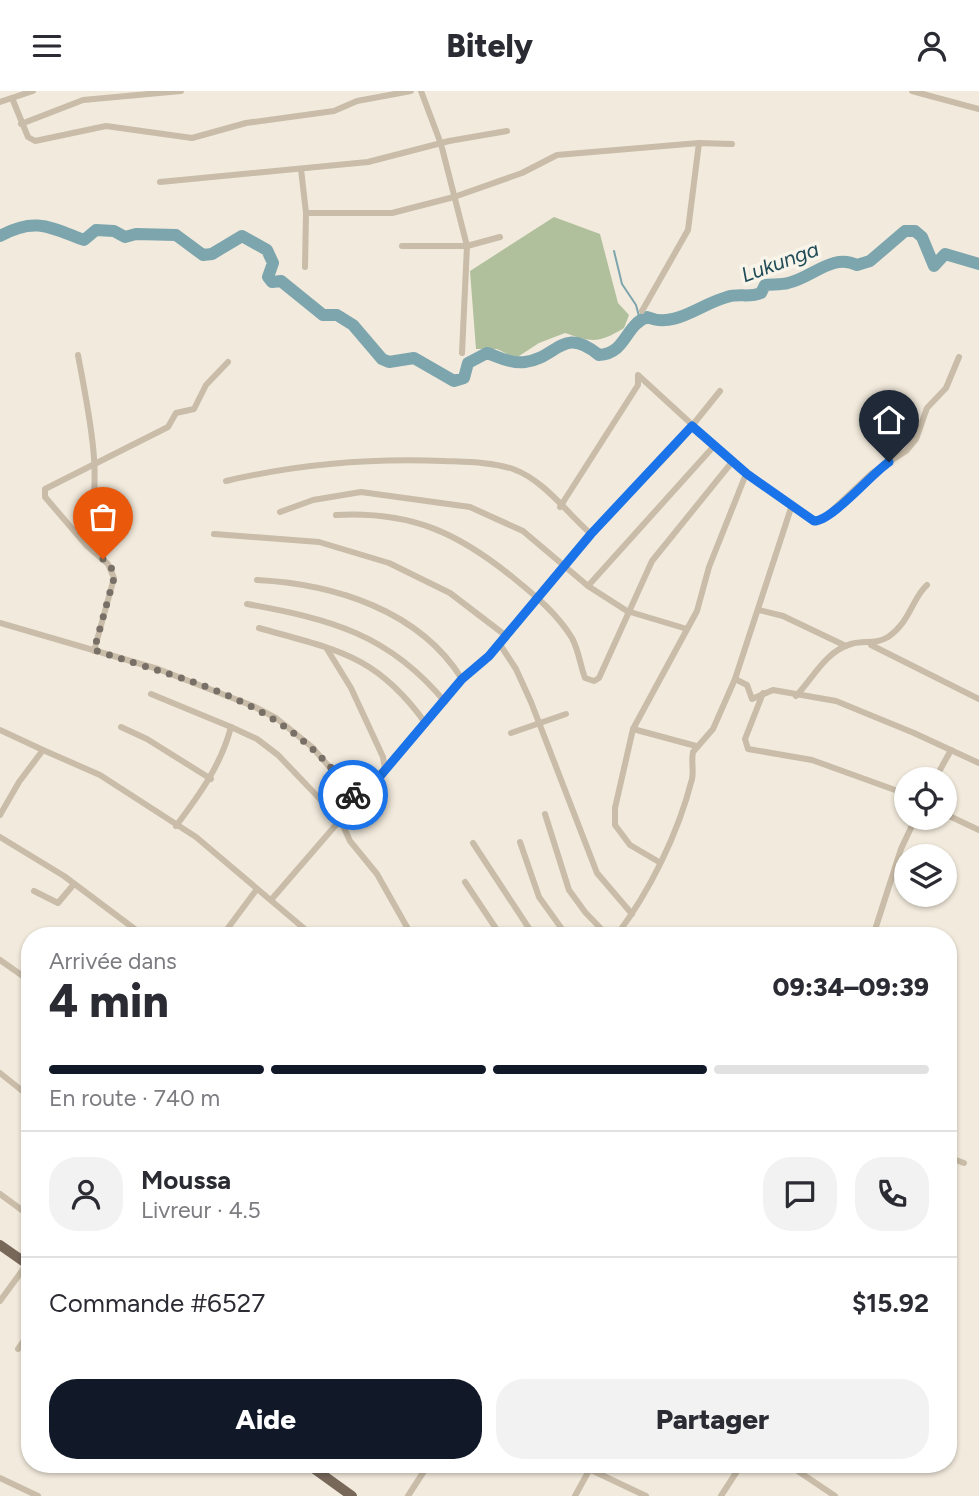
<!DOCTYPE html>
<html lang="fr">
<head>
<meta charset="utf-8">
<style>
  :root { --surface:#fff; --page:#f2f2f3; --text:#2b2b33; --muted:#7c7c81; --line:#e1e1e2; --accent:#111827 }
  body { margin:0; font-family:Figtree,sans-serif; background:var(--page); color:var(--text); height:100vh; display:flex; flex-direction:column; font-size:26px; white-space:nowrap }
  * { box-sizing:border-box; margin:0 }
  p { font-size:23px; color:var(--muted) }
  .icon { flex:none; width:38px; height:38px; fill:none; stroke:currentColor; stroke-width:2; stroke-linecap:round; stroke-linejoin:round }
  .map { position:relative; flex:1; overflow:hidden }
  .drawer { position:absolute; left:21px; top:836px; width:936px; height:546px; display:flex; flex-direction:column; background:var(--surface); border-radius:28px; box-shadow:0 2px 5px #0004 }
  .drawer>* { flex:none }
  .fabs { position:absolute; left:894px; top:676px; display:grid; gap:14px }
  .fabs a { display:grid; place-items:center; width:63px; height:63px; border-radius:50%; background:var(--surface); box-shadow:0 2px 5px #0004; font-size:35px }
  .pin { position:absolute; display:grid; place-items:center; width:60px; height:60px; color:#fff; margin:-72px -30px; border-radius:50% 50% 50% 0; rotate:-45deg; box-shadow:0 0 7px #0007 }
  .pin .icon { rotate:45deg }
  .courier { position:absolute; display:grid; place-items:center; width:70px; height:70px; margin:-35px; border:5px solid #1a73e8; border-radius:50%; background:#fff; color:#222; box-shadow:0 2px 9px #0007 }
  .headline em { font-style:normal; font-weight:800 }
  .headline div { display:flex; flex-direction:column-reverse }
  .headline { display:flex; align-items:center; justify-content:space-between; height:119px; padding:0 28px }
  h1 { font-size:46px; font-weight:800; line-height:52px }
  .bar { display:grid; grid-template-columns:repeat(4,1fr); gap:10px 7px; align-content:center; height:84px; padding:0 28px }
  .bar i { height:9px; border-radius:5px; background:var(--line) }
  .bar .active { background:var(--accent) }
  .bar p { grid-column:span 4 }
  .line { display:flex; align-items:center; gap:18px; padding:0 28px; border-top:2px solid var(--line) }
  .line div { flex:1 }
  .round { display:grid; place-items:center; flex:none; width:74px; height:74px; border-radius:28px; background:var(--page) }
  .button { display:flex; gap:14px; margin-top:auto; padding:14px 28px }
  .button a { flex:1; height:80px; border-radius:28px; background:var(--accent); color:#fff; font-size:28px; font-weight:800; line-height:80px; text-align:center }
  .button a+a { background:var(--page); color:var(--text) }
  header { display:flex; justify-content:space-between; align-items:center; height:91px; padding:0 28px; background:var(--surface); font-size:32px; font-weight:800 }
  .map>svg:first-child { display:block }
  .green { fill:#b0c09d }
  .lines { fill:none; stroke-linecap:round; stroke-linejoin:round }
  .stream { stroke:#7ca5ae; stroke-width:2 }
  .river { stroke:#7ca5ae; stroke-width:12 }
  .street { stroke:#c9bca8; stroke-width:6 }
  .primary { stroke:#78685a; stroke-width:10 }
  .done { stroke:#787067; stroke-width:7; stroke-dasharray:0 12.6 }
  .route { stroke:#1a73e8; stroke-width:9 }
  .labels { text-anchor:middle; stroke-width:7; stroke-linejoin:round; paint-order:stroke }
  .water-label { font-size:21px; font-style:italic; fill:#1f4c57; stroke:#f9f4e9 }
</style>
</head>
<body>
<header><svg class="icon" aria-label="menu" viewBox="0 0 24 24"><path d="M4 6h16M4 12h16M4 18h16"/></svg>Bitely<svg class="icon" aria-label="person" viewBox="0 0 24 24"><circle cx="12" cy="8" r="4"/><path d="M4 21q1-7 8-7t8 7"/></svg></header>
<div class="map">
<svg width="979" height="1405" viewBox="0 0 979 1405">
  <rect width="100%" height="100%" fill="#f2eadc"/>
  <path class="green" d="M 554,126 L 600,143 L 618,212 L 629,224 L 624,237 C 599,252 593,252 565,242 L 539,252 L 516,267 L 497,258 L 476,258 L 470,180 Z"/>
  <g class="lines">
    <path class="stream" d="M 614,160 L 622,193 L 636,214 L 640,229"/>
    <path class="river" d="M 0,145 C 35,126 49,136 84,149 L 96,139 L 114,140 L 125,146 L 136,143 L 176,144 L 203,164 L 212,163 L 242,145 L 267,159 L 273,172 L 268,186 L 272,191 L 281,190 L 323,224 L 337,224 L 353,234 L 382,268 L 389,271 L 414,267 L 454,290 L 464,287 L 468,272 L 487,262 C 499,266 512,273 525,271 C 558,267 562,234 599,264 C 626,263 625,234 647,226 C 675,238 700,213 727,206 C 739,202 749,207 761,202 L 765,194 C 772,193 781,194 788,192 C 812,187 832,162 857,174 L 870,170 L 905,140 L 915,140 L 922,146 L 934,175 L 945,163 L 979,173"/>
    <g class="street">
      <path d="M 421,0 L 441,53 L 467,155 L 462,262"/>
      <path d="M 912,0 L 979,18"/>
      <path d="M 12,7 L 28,46 L 35,50 L 106,35 L 192,47 L 246,32 L 334,20 L 357,10 L 411,0"/>
      <path d="M 0,11 L 33,0"/>
      <path d="M 21,33 L 83,9 L 181,0"/>
      <path d="M 301,78 L 306,122 L 305,176"/>
      <path d="M 160,91 L 368,71 L 449,50 L 507,40"/>
      <path d="M 306,122 L 392,122 L 454,106 L 522,82 L 557,64 L 699,52 L 732,53"/>
      <path d="M 402,155 L 467,155 L 500,146"/>
      <path d="M 642,220 L 688,139 L 699,52"/>
      <path d="M 78,264 C 91,335 103,382 87,455 L 108,473 L 114,487 L 94,560"/>
      <path d="M 226,390 C 298,373 371,367 444,370 C 467,371 492,371 513,378 C 544,389 567,422 591,443"/>
      <path d="M 560,416 L 638,294 L 638,284 L 746,383 L 808,427 L 822,429 L 872,382 L 906,360 L 916,348 L 927,317 L 946,297 L 959,266"/>
      <path d="M 280,421 L 313,409 L 361,401 L 470,416 L 523,440 L 588,495 L 627,520 L 687,538"/>
      <path d="M 336,424 C 412,420 459,442 516,489 C 537,506 558,524 572,547 C 579,560 580,574 585,587 L 594,590 L 599,587 L 652,470 L 732,371"/>
      <path d="M 214,443 L 319,451 L 389,472 L 450,502 L 505,544"/>
      <path d="M 87,455 L 45,406 L 45,398 L 168,336 L 176,322 L 194,318 L 206,294 L 228,271"/>
      <path d="M 257,489 C 334,493 419,519 462,588"/>
      <path d="M 588,495 L 714,355"/>
      <path d="M 247,513 C 330,528 389,543 445,611"/>
      <path d="M 759,519 L 783,525 L 846,555"/>
      <path d="M 0,532 L 158,578 L 253,615 L 276,627 L 312,656 L 359,710"/>
      <path d="M 259,537 C 337,559 377,564 426,633"/>
      <path d="M 499,552 L 516,578 L 531,611 L 597,782 L 632,823"/>
      <path d="M 871,554 L 979,608"/>
      <path d="M 327,558 L 351,597 L 383,666 L 385,678"/>
      <path d="M 735,588 L 747,594 L 752,608 L 773,599 L 836,610 L 914,642 L 979,672"/>
      <path d="M 763,602 L 745,648 L 748,658 L 812,669 L 906,703"/>
      <path d="M 151,603 L 231,636 L 257,648 L 278,664 L 341,730 L 350,750 L 377,783 L 412,845"/>
      <path d="M 796,605 C 813,587 826,560 851,553 C 865,549 875,554 888,546 C 911,530 912,507 927,494"/>
      <path d="M 121,636 L 147,648 L 211,688"/>
      <path d="M 633,638 L 696,655"/>
      <path d="M 0,639 L 43,659"/>
      <path d="M 511,642 L 566,623"/>
      <path d="M 935,688 L 951,659"/>
      <path d="M 545,723 L 569,799 L 585,821 L 608,845"/>
      <path d="M 945,723 L 979,739"/>
      <path d="M 0,724 L 19,691 L 43,659 L 100,684 L 196,746 L 313,845"/>
      <path d="M 176,735 C 200,703 221,674 231,636"/>
      <path d="M 0,746 L 64,785 L 144,845"/>
      <path d="M 520,751 L 539,806 L 567,845"/>
      <path d="M 473,752 L 534,845"/>
      <path d="M 659,771 L 630,754 L 615,734 L 615,717 L 633,638 L 697,520 L 709,476 L 746,383"/>
      <path d="M 465,791 L 501,845"/>
      <path d="M 34,800 L 58,812 L 74,793"/>
      <path d="M 271,809 L 462,588 L 489,565 L 591,443 L 675,356 L 720,300"/>
      <path d="M 222,845 L 257,798"/>
      <path d="M 616,845 C 650,800 678,743 692,688 C 694,679 691,671 693,661 L 713,638 L 735,588 L 792,414"/>
      <path d="M 873,845 L 901,758 L 916,726"/>
      <path d="M 0,869 L 30,890"/>
      <path d="M 0,982 L 30,1006"/>
      <path d="M 948,1066 L 964,1072"/>
      <path d="M 0,1103 L 30,1125"/>
      <path d="M 20,1167 L 30,1155"/>
      <path d="M 0,1210 L 27,1173"/>
      <path d="M 18,1258 L 30,1241"/>
      <path d="M 789,1374 L 835,1405"/>
      <path d="M 589,1378 L 646,1405"/>
      <path d="M 0,1387 L 38,1405"/>
      <path d="M 408,1405 L 428,1374"/>
      <path d="M 575,1405 L 592,1374"/>
      <path d="M 721,1405 L 741,1374"/>
    </g>
    <g class="primary">
      <path d="M 0,1154 L 30,1175"/>
      <path d="M 309,1374 L 352,1405"/>
    </g>
  </g>
  <g class="lines">
    <path class="done" d="M 103,468 L 112,478 L 114,487 L 94,559 C 199,594 284,608 353,704"/>
    <path class="route" d="M 353,704 L 359,710 L 462,588 L 489,565 L 591,443 L 692,335 L 747,383 L 814,430 C 832,430 871,383 889,371"/>
  </g>
  <g class="labels">
    <g class="water-label">
      <text transform="translate(780 171) rotate(-20)" y="7">Lukunga</text>
    </g>
  </g>
</svg>
<div class="fabs">
<a><svg class="icon" aria-label="locate" viewBox="0 0 24 24"><circle cx="12" cy="12" r="6"/><path d="M12 2v4M12 18v4M2 12h4M18 12h4"/></svg></a>
<a><svg class="icon" aria-label="layers" viewBox="0 0 24 24"><path d="M12 4l9 5-9 5-9-5zM3 14l9 5 9-5"/></svg></a>
</div>
<div class="pin" style="left:103px;top:468px;background:#ea580c"><svg class="icon" aria-label="bag" viewBox="0 0 24 24"><path d="M5 8h14l-1 12H6zM9 8a3 3 0 0 1 6 0"/></svg></div>
<div class="pin" style="left:889px;top:371px;background:#1f2937"><svg class="icon" aria-label="home" viewBox="0 0 24 24"><path d="M3 11l9-7 9 7M6 9v11h12V9"/></svg></div>
<div class="courier" style="left:353px;top:704px"><svg class="icon" aria-label="bike" viewBox="0 0 24 24"><circle cx="6" cy="16" r="4"/><circle cx="18" cy="16" r="4"/><path d="M6 16l4-8h5l3 8M10 8l3 8H6M13 5h3"/></svg></div>
<section class="drawer">
<div class="headline"><div><h1>4 min</h1><p>Arrivée dans</p></div><em>09:34–09:39</em></div>
<div class="bar"><i class="active"></i><i class="active"></i><i class="active"></i><i></i><p>En route · 740 m</p></div>
<div class="line" style="height:126px"><a class="round"><svg class="icon" aria-label="person" viewBox="0 0 24 24"><circle cx="12" cy="8" r="4"/><path d="M4 21q1-7 8-7t8 7"/></svg></a><div><b>Moussa</b><p>Livreur · 4.5</p></div><a class="round"><svg class="icon" aria-label="chat" viewBox="0 0 24 24"><path d="M4 5h16v11H9l-5 4z"/></svg></a><a class="round"><svg class="icon" aria-label="phone" viewBox="0 0 24 24"><path d="M5 4h4l2 5-3 2q2 4 5 5l2-3 5 2v4C11 20 4 13 5 4z"/></svg></a></div>
<div class="line" style="height:91px"><div>Commande #6527</div><b>$15.92</b></div>
<div class="button"><a>Aide</a><a>Partager</a></div>
</section>
</div>
</body>
</html>
